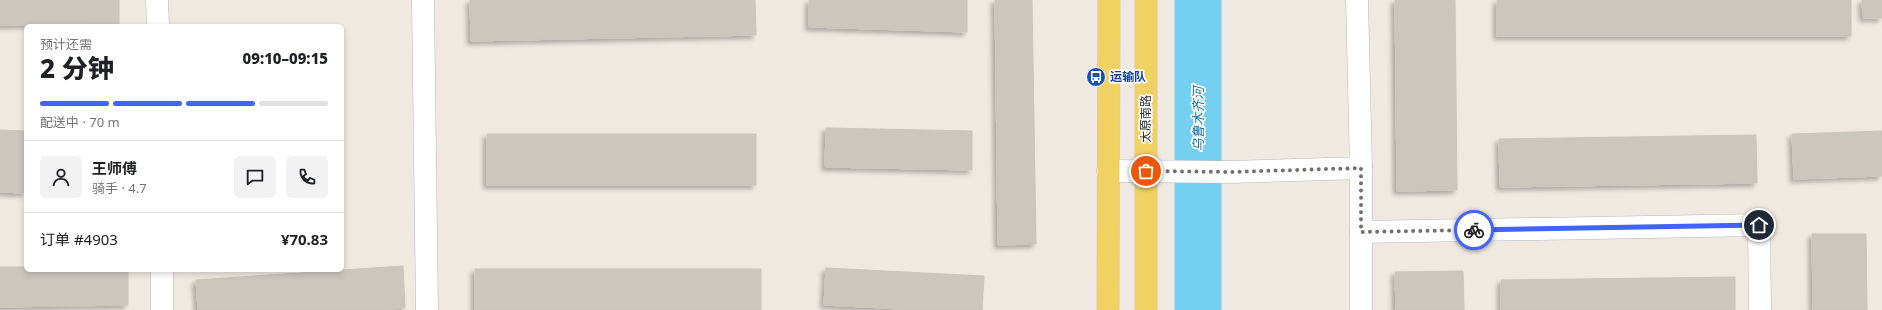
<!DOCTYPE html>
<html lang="zh">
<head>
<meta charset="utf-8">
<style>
  :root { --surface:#fff; --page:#f2f2f2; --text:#202124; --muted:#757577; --line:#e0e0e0; --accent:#4264fb }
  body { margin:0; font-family:"Noto Sans","Noto Sans SC",sans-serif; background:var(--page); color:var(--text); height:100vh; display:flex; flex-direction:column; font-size:15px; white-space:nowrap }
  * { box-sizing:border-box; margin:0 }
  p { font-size:13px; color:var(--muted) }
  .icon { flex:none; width:22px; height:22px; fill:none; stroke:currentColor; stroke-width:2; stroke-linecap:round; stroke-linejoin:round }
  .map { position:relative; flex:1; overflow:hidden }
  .panel { position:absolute; left:24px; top:24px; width:320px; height:248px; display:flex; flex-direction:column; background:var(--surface); border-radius:6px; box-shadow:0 2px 6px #0003 }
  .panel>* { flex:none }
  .pin { position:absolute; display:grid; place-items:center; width:34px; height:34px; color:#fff; margin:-17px; border:2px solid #fff; border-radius:50%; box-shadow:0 1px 4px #0007 }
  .courier { position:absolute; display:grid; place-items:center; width:40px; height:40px; margin:-20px; border:3px solid #4264fb; border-radius:50%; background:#fff; color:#222; box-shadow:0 1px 5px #0007 }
  .overview em { font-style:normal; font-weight:800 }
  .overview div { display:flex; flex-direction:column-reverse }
  .overview { display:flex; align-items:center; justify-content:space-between; height:68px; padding:0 16px }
  h1 { font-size:26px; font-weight:800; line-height:30px }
  .bar { display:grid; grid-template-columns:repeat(4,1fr); gap:6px 4px; align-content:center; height:48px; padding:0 16px }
  .bar i { height:5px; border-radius:3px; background:var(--line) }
  .bar .selected { background:var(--accent) }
  .bar p { grid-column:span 4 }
  .line { display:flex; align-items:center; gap:10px; padding:0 16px; border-top:1px solid var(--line) }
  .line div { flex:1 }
  .round { display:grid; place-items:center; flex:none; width:42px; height:42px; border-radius:6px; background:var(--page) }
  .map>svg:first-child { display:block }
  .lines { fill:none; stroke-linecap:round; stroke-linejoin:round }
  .river { stroke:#75cff0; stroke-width:47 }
  .building { fill:#cbc7bf; stroke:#cbc5ba; filter:url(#shadow) }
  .minor-casing { stroke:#b4b7c1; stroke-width:23 }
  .major-casing { stroke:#c9c9c9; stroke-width:23 }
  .minor { stroke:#fff; stroke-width:22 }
  .major { stroke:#f2d163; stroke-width:22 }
  .done { stroke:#726f6d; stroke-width:4; stroke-dasharray:0 7.2 }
  .route { stroke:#4264fb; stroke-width:5 }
  .labels { text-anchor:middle; stroke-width:3.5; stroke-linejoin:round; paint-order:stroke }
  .transit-label { font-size:12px; font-weight:bold; fill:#164399; stroke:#fff; text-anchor:start }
  .street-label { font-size:12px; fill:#2e2e2e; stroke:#fff }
  .water-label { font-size:13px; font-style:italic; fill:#0d6fa3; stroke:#fff }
</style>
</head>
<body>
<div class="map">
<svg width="1882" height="310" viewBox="0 0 1882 310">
  <defs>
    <filter id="shadow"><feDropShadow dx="-3.5" dy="3.5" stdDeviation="2" flood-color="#0004"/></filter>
  </defs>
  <rect width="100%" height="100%" fill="#efe9e1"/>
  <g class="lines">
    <path class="river" d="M 1198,310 L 1198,0"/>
  </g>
  <g class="building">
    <path d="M 0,0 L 119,0 L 119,24 L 0,25 Z"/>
    <path d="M 470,0 L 755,0 L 756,35 L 471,41 Z"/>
    <path d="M 809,0 L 967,0 L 967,32 L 809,27 Z"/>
    <path d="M 995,0 L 1032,0 L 1036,244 L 998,245 Z"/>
    <path d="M 1395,0 L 1455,0 L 1457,190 L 1397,191 Z"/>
    <rect x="1497" y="0" width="354" height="36"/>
    <path d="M 1862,0 L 1882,0 L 1882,18 L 1863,18 Z"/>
    <path d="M 826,128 L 972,131 L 972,170 L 825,167 Z"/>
    <path d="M 0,130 L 26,131 L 26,193 L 0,192 Z"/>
    <path d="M 1882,131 L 1882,176 L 1794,179 L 1792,134 Z"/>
    <rect x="487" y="134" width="269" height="51"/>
    <path d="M 1756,135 L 1757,183 L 1500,187 L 1499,139 Z"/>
    <path d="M 1812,234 L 1866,234 L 1867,310 L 1813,310 Z"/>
    <path d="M 403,266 L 405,308 L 376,310 L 198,310 L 196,280 Z"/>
    <path d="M 0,267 L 26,267 L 26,270 L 128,270 L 128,305 L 0,307 Z"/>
    <path d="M 826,268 L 984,276 L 982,310 L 921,310 L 824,305 Z"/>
    <rect x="475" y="269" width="286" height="41"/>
    <path d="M 1463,271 L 1464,310 L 1396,310 L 1395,272 Z"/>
    <path d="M 1735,277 L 1735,310 L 1501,310 L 1501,280 Z"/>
  </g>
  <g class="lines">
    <defs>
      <g id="minor">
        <path d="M 157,0 L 158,26"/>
        <path d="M 423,0 L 427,310"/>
        <path d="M 1108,171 L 1230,172 L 1361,168 L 1357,0"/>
        <path d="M 1361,232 L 1759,225 L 1760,310"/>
        <path d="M 162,270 L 162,310"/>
        <path d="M 1361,310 L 1361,168"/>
      </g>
      <g id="major">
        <path d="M 1146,0 L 1146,310"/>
        <path d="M 1108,310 L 1109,0"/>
      </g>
    </defs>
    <use href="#minor" class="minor-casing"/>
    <use href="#major" class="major-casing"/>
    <use href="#minor" class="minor"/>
    <use href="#major" class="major"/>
  </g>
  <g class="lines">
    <path class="done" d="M 1146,171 L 1230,172 L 1361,168 L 1361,232 L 1474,230"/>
    <path class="route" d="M 1474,230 L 1759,225"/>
  </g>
  <defs>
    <symbol id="bus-disc" viewBox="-11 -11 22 22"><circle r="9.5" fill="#1a4fb4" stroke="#fff"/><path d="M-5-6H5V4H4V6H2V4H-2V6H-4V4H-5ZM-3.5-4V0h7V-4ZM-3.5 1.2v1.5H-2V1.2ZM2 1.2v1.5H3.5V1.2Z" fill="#fff"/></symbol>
  </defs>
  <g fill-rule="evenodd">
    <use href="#bus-disc" x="1085" y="66" width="22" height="22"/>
  </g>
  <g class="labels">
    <g class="transit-label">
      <text x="1110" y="81">运输队</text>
    </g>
    <g class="street-label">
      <text transform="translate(1146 119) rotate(-90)" y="4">太原南路</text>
    </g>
    <g class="water-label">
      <text transform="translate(1198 119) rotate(-90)" y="5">乌鲁木齐河</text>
    </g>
  </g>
</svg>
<div class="pin" style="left:1146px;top:171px;background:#ea580c"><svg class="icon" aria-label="bag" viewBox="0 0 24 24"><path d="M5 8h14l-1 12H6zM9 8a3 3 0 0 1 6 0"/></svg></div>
<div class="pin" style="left:1759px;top:225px;background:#1f2937"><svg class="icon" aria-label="home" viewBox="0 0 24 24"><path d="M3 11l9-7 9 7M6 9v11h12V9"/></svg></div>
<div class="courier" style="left:1474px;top:230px"><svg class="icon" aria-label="bike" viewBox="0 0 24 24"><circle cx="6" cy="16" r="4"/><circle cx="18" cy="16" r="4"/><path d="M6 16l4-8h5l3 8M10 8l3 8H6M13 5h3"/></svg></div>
<section class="panel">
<div class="overview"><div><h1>2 分钟</h1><p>预计还需</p></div><em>09:10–09:15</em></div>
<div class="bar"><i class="selected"></i><i class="selected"></i><i class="selected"></i><i></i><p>配送中 · 70 m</p></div>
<div class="line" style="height:72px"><a class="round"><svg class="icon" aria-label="person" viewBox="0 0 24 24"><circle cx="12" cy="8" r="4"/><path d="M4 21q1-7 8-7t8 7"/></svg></a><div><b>王师傅</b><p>骑手 · 4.7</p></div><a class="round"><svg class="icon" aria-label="chat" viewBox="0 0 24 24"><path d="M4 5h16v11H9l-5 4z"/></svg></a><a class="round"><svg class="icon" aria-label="phone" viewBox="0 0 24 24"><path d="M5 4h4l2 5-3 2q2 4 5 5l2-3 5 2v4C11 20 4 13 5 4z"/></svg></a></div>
<div class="line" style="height:52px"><div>订单 #4903</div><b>¥70.83</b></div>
</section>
</div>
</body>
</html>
